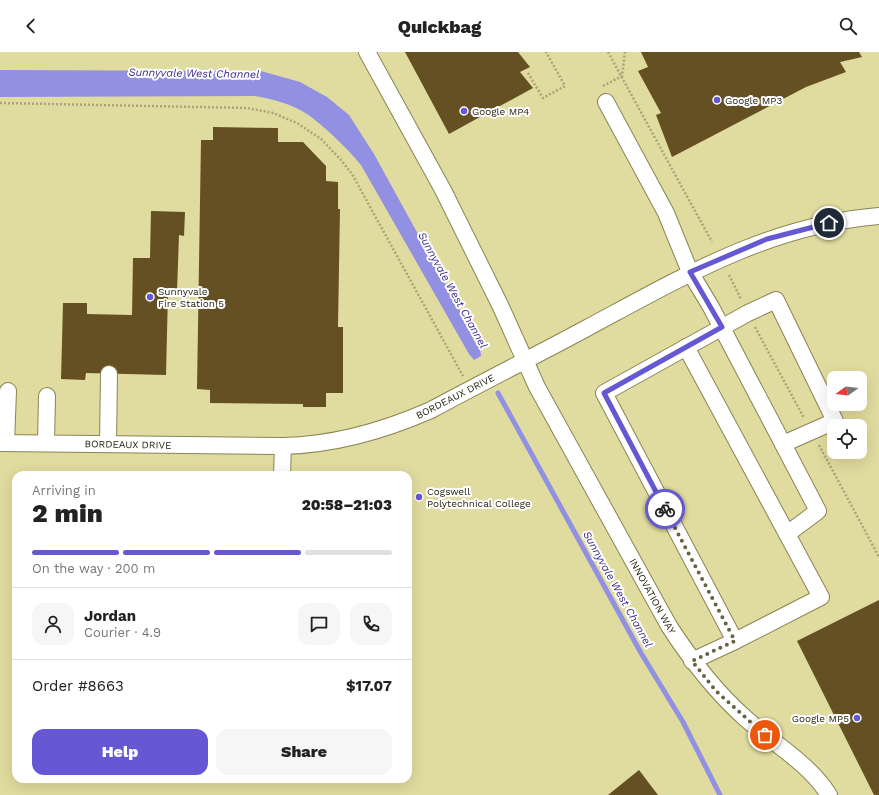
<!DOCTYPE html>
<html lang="en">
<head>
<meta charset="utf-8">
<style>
  :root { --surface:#fff; --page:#f6f6f6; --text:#222; --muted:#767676; --line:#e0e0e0; --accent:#6558d2 }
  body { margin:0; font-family:"Work Sans",sans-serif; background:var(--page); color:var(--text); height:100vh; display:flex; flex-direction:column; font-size:15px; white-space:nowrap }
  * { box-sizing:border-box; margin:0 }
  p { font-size:13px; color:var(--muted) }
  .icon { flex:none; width:22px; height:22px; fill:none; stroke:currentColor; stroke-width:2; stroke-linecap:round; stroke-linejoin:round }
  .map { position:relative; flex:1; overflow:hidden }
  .sheet { position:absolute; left:12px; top:419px; width:400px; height:312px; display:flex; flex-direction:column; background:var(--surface); border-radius:12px; box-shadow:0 4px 16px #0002 }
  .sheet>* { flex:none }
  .needle { width:26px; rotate:256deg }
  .buttons { position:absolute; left:827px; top:319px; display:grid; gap:8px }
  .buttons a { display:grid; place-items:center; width:40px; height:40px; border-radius:8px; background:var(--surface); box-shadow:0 4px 16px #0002; font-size:20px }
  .pin { position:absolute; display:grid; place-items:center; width:34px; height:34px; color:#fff; margin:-17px; border:2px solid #fff; border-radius:50%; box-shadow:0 1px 4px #0007 }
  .courier { position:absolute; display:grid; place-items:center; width:40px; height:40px; margin:-20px; border:3px solid #6558d2; border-radius:50%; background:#fff; color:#222; box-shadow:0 1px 5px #0007 }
  .headline em { font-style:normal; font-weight:800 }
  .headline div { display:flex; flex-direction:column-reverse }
  .headline { display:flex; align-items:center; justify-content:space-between; height:68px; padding:0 20px }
  h1 { font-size:26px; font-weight:800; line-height:30px }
  .bar { display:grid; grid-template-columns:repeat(4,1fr); gap:6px 4px; align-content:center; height:48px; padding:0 20px }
  .bar i { height:5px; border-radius:3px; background:var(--line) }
  .bar .selected { background:var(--accent) }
  .bar p { grid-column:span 4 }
  .line { display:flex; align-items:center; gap:10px; padding:0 20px; border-top:1px solid var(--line) }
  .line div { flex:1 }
  .round { display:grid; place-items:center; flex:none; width:42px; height:42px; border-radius:12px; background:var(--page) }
  .cta { display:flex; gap:8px; margin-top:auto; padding:8px 20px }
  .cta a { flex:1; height:46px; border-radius:12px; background:var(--accent); color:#fff; font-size:16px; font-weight:800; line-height:46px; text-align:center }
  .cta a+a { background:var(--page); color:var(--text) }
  header { display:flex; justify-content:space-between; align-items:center; height:52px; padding:0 20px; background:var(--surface); font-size:18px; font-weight:800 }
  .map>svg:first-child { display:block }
  .built { fill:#e0db9e; fill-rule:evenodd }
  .water { fill:#9290e3 }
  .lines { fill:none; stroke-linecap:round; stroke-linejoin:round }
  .stream { stroke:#9290e3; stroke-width:5 }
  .building { fill:#655023 }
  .minor-casing { stroke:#898554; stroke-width:18 }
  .path { stroke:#a8a57b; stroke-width:2.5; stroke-dasharray:2 2; stroke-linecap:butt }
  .minor { stroke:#fff; stroke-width:16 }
  .done { stroke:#666344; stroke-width:4; stroke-dasharray:0 7.2 }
  .route { stroke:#6558d2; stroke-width:5 }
  .poi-dot { fill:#6558d2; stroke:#fff; stroke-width:1.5 }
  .labels { text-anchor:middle; stroke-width:4; stroke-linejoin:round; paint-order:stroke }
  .poi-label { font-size:10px; fill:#1f1d09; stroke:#fff; text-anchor:start }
  .street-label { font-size:10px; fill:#1f1d09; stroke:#fff }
  .water-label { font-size:11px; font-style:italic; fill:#392a89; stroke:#fff }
</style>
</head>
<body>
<header><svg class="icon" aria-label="back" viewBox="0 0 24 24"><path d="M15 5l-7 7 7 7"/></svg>Quickbag<svg class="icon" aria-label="search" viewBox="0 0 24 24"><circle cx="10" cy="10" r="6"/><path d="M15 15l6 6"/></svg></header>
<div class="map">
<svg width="879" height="743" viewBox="0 0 879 743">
  <rect width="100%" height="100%" fill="#eae6b1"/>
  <path class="built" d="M 0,0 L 879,0 L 879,743 L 0,743 ZM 834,326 L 860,326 L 860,352 L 834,352 ZM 834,374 L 860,374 L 860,400 L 834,400 ZM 16,423 L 408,423 L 408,727 L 16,727 Z"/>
  <path class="water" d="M 0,18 L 261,19 L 300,30 L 327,45 L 349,63 L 374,102 L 480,295 L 481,304 L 474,308 L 469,302 L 361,113 C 350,99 322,72 307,62 C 292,52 273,47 255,44 L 0,45 Z"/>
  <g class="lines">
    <path class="stream" d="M 498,341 L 641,601 L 683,670 L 720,743"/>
  </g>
  <g class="building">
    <path d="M 405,0 L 518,0 L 530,15 L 520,20 L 533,36 L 449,82 Z"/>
    <path d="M 641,0 L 859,0 L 862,5 L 840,10 L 846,20 L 806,35 L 672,105 L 656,63 L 661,61 L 638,19 L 648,15 Z"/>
    <path d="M 213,75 L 278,76 L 278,90 L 303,90 L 326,114 L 326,129 L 338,130 L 338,157 L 340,157 L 338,275 L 343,275 L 343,341 L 326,341 L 326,355 L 303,355 L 303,352 L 210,351 L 210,338 L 197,337 L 201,88 L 213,88 Z"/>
    <path d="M 151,159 L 185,160 L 184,184 L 179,183 L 177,240 L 168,240 L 166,323 L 86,321 L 85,328 L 61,327 L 63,251 L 87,251 L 87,262 L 132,263 L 133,206 L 150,206 Z"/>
    <path d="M 879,548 L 879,743 L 874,743 L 797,589 Z"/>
    <path d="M 639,718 L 658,743 L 608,743 Z"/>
  </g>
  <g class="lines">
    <defs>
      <g id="minor">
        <path d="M 367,0 L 443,138 L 500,253 L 537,335 L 669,574 C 691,608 714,638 744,665 C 772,691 808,710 829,743"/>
        <path d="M 606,50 L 666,161 L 690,220 L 711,255 L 783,392"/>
        <path d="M 686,295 L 821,545 L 735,589"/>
        <path d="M 0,391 L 283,394 C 335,393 383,379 431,358 C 483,330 535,304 587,276 C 682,225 769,173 879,164"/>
        <path d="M 6,391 L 8,339"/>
        <path d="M 46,391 L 47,344"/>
        <path d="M 108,392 L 109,322"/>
        <path d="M 282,423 L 283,394"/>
        <path d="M 692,609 L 735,589 L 604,341 L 748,261 L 776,248 L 835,369 L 783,392 L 818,459 L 787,482"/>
      </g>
    </defs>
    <use href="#minor" class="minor-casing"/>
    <g class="path">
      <path d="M 608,0 L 712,190"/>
      <path d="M 528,21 L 543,46 L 565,34 L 546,0"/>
      <path d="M 603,34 L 622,24 L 625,0"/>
      <path d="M 0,51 L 247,56 L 273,61 L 297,71 L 321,87 L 341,108 L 352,122 L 463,324"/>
      <path d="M 729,223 L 741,247"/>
      <path d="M 755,275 L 804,366"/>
      <path d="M 819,393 L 879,505"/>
    </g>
    <use href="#minor" class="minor"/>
  </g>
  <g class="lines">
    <path class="done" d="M 665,457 L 735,589 L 692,609 L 716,639 L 765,683"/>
    <path class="route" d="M 665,457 L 604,341 L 722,275 L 690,220 L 767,187 L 829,171"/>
  </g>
  <g class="poi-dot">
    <circle cx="717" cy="48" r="4"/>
    <circle cx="464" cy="59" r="4"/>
    <circle cx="150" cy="245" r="4"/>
    <circle cx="419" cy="445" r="4"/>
    <circle cx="857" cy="666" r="4"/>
  </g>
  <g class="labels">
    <g class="poi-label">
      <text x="725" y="52">Google MP3</text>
      <text x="472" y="63">Google MP4</text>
      <text x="158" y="243">Sunnyvale<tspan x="158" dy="12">Fire Station 5</tspan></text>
      <text x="427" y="443">Cogswell<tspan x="427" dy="12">Polytechnical College</tspan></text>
      <text x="849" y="670" text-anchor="end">Google MP5</text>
    </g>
    <g class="street-label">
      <text transform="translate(455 344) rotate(-27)" y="4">BORDEAUX DRIVE</text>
      <text transform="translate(128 392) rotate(1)" y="4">BORDEAUX DRIVE</text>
      <text transform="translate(653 544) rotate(61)" y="4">INNOVATION WAY</text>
    </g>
    <g class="water-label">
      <text transform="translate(194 21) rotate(1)" y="4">Sunnyvale West Channel</text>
      <text transform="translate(453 238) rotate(61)" y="4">Sunnyvale West Channel</text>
      <text transform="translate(618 537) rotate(61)" y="4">Sunnyvale West Channel</text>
    </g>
  </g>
</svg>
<div class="buttons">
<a><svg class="needle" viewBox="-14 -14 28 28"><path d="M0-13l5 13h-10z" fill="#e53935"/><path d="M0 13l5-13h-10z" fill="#767676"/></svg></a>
<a><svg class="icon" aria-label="locate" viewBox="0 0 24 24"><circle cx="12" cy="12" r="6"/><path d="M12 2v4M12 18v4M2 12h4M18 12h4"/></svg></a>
</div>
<div class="pin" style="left:765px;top:683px;background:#ea580c"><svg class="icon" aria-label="bag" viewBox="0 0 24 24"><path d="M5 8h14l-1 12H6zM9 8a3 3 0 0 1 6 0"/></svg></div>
<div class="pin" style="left:829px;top:171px;background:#1f2937"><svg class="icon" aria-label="home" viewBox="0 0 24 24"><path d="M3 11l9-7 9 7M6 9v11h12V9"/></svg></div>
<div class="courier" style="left:665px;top:457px"><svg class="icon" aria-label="bike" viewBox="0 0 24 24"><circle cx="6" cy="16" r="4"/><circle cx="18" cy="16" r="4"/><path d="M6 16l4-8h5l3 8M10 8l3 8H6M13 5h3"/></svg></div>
<section class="sheet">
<div class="headline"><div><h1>2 min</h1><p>Arriving in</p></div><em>20:58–21:03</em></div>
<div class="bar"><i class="selected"></i><i class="selected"></i><i class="selected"></i><i></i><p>On the way · 200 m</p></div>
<div class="line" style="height:72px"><a class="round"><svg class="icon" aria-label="person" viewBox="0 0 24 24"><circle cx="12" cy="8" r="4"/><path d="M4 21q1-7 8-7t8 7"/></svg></a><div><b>Jordan</b><p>Courier · 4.9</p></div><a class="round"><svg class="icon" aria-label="chat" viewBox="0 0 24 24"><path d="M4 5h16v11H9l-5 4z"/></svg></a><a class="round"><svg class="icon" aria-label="phone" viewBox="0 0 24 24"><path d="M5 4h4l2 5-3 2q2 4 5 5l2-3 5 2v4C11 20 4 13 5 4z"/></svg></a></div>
<div class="line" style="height:52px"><div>Order #8663</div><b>$17.07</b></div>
<div class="cta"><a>Help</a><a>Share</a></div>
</section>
</div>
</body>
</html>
